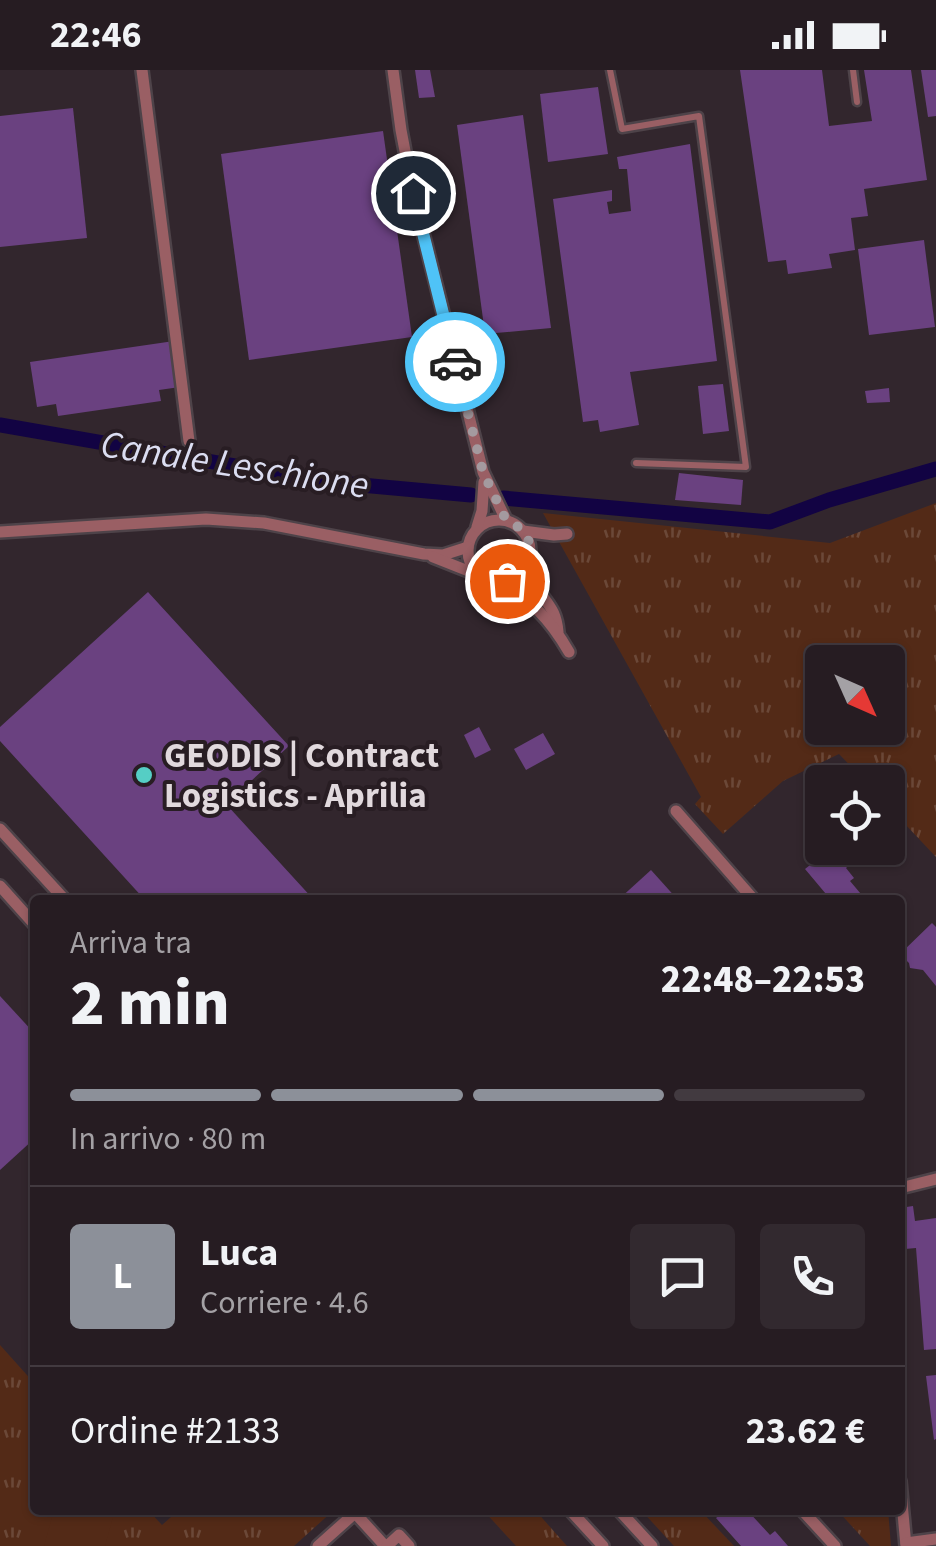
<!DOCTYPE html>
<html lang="it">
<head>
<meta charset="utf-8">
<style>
  :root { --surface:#261c22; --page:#32292f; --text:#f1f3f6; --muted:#a4a1a5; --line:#423a40; --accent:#8c9099 }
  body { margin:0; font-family:"Source Sans 3",sans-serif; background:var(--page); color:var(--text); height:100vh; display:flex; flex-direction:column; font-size:38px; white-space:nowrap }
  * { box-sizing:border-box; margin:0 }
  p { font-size:32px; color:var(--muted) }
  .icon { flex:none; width:55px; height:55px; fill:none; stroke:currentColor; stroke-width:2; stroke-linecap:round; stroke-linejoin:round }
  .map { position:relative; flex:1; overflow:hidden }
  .panel { position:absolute; left:30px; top:825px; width:875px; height:620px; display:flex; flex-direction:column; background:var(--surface); border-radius:10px; box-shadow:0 2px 8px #0004,0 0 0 2px var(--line) }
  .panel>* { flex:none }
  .needle { width:65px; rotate:135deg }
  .tools { position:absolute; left:805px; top:575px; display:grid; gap:20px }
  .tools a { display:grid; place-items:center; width:100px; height:100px; border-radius:10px; background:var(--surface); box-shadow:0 2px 8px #0004,0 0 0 2px var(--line); font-size:50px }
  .pin { position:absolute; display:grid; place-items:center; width:85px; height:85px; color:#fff; margin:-42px; border:5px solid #fff; border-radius:50%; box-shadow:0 2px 10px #0007 }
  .courier { position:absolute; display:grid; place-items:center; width:100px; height:100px; margin:-50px; border:8px solid #4fc3f7; border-radius:50%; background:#fff; color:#222; box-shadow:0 2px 12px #0007 }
  .overview em { font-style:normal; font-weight:800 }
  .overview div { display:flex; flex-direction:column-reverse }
  .overview { display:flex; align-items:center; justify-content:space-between; height:170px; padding:0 40px }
  h1 { font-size:65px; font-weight:800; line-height:75px }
  .bar { display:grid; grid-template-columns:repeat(4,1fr); gap:15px 10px; align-content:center; height:120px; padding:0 40px }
  .bar i { height:12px; border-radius:8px; background:var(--line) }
  .bar .current { background:var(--accent) }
  .bar p { grid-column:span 4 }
  .line { display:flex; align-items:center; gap:25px; padding:0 40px; border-top:2px solid var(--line) }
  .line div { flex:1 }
  .round { display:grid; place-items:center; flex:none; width:105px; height:105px; border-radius:10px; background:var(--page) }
  .status { display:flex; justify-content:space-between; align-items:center; height:70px; padding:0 50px; background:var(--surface); direction:ltr }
  .status svg { height:28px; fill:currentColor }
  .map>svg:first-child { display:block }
  .grass { fill:url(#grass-tufts); fill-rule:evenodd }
  .pitch { fill:#532a17 }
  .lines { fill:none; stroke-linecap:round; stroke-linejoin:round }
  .canal { stroke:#120343; stroke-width:15 }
  .building { fill:#6a4180 }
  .service-casing { stroke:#4e4349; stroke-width:11 }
  .minor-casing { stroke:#4e4349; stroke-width:16 }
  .service { stroke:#9a5f64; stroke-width:6 }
  .minor { stroke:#9a5f64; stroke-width:11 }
  .done { stroke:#a49a9f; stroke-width:10; stroke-dasharray:0 18 }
  .route { stroke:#4fc3f7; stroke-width:12 }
  .poi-dot { fill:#55cec5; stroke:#281d23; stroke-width:4 }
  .labels { text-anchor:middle; stroke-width:8; stroke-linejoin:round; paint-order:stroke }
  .poi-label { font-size:35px; font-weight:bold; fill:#e1d9dd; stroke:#281d23; text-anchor:start }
  .water-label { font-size:38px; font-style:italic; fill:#dbddf1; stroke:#281d23 }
</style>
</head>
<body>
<div class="status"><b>22:46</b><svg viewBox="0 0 49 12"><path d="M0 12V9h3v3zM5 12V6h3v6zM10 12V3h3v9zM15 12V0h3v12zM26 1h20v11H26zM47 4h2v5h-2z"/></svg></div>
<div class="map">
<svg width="936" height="1476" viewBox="0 0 936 1476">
  <defs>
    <pattern id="grass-tufts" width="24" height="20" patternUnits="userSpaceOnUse" patternTransform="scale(2.5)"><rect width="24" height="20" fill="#532a17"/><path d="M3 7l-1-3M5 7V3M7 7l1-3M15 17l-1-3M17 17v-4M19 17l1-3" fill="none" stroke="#6b4838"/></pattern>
  </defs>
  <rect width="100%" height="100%" fill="#32262d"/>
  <g class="grass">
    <path d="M 936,433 L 936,787 L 888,736 L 888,712 L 866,712 L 839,684 L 783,711 L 723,764 L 695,734 L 701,727 L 543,443 L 830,473 ZM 822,592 L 888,592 L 888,658 L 822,658 Z"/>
    <path d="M 0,1275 L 35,1314 L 35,1440 L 148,1440 L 162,1455 L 179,1440 L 334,1440 L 294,1476 L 0,1476 Z"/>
    <path d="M 483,1440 L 535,1440 L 567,1476 L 516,1476 Z"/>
    <path d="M 641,1440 L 700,1440 L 734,1476 L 674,1476 Z"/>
    <path d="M 837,1440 L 888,1440 L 891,1476 L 870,1476 Z"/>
  </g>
  <path class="pitch" d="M 54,1440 L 115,1440 L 105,1476 L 44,1476 Z"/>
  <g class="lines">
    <g class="canal">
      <path d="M 0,355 L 328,412 L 471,425"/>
      <path d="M 503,428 L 770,452 L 829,430 L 936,399"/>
    </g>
  </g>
  <g class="building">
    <path d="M 415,0 L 430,0 L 435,27 L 419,28 Z"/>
    <path d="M 740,0 L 822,0 L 829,56 L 872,51 L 864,0 L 911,0 L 927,110 L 864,119 L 868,146 L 851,148 L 855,180 L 829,184 L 832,198 L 788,204 L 786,190 L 768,192 Z"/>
    <path d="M 921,0 L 936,0 L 936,46 L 928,47 Z"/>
    <path d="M 598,17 L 608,84 L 548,92 L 540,24 Z"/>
    <path d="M 73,38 L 87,168 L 0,177 L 0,46 Z"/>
    <path d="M 523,45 L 551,258 L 485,264 L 457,55 Z"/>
    <path d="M 383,61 L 412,267 L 249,290 L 221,84 Z"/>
    <path d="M 690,74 L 717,291 L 630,302 L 639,355 L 600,362 L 598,350 L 583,352 L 553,129 L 612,120 L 612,131 L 607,132 L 609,144 L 631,141 L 627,99 L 619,99 L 617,87 Z"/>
    <path d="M 924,170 L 935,257 L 869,265 L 858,179 Z"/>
    <path d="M 174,271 L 180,317 L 159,320 L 161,331 L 58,346 L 56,334 L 37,337 L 30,292 Z"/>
    <path d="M 723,314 L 729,361 L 703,364 L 698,316 Z"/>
    <path d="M 889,318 L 890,332 L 867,333 L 865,321 Z"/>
    <path d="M 679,403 L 743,410 L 741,435 L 675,430 Z"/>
    <path d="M 148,522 L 289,676 L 226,734 L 314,830 L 145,830 L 0,671 L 0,657 Z"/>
    <path d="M 479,657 L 491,680 L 475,688 L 464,665 Z"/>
    <path d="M 543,663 L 555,684 L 526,700 L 514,679 Z"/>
    <path d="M 835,781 L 849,795 L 846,798 L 854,808 L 850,811 L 866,830 L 831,830 L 805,799 L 824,784 L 827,788 Z"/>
    <path d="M 651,800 L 678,830 L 618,830 Z"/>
    <path d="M 932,853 L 936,857 L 936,916 L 923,900 L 910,898 L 909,893 L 900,884 Z"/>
    <path d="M 0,926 L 35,964 L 35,1068 L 0,1100 Z"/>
    <path d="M 913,1136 L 915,1151 L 936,1148 L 936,1279 L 924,1280 L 916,1178 L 905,1179 L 900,1138 Z"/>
    <path d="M 936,1305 L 936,1369 L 934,1370 L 926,1306 Z"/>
    <path d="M 717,1440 L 747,1440 L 770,1465 L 775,1461 L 788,1476 L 741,1476 L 716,1448 L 721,1444 Z"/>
  </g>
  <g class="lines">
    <defs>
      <g id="service">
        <path d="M 610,0 L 622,59 L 699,46 L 746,397 L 636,393"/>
        <path d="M 853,0 L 857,32"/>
      </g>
      <g id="minor">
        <path d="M 142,0 L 189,371"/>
        <path d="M 393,0 L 401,60 L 413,123 L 483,402 L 506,450"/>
        <circle cx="499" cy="481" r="31"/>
        <path d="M 477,457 L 482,441 L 484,412"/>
        <path d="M 523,461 L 554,465 L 567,464"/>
        <path d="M 0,462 L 206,449 L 264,453 L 424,484 L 443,485 L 468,477"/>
        <path d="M 433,487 L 476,504"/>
        <path d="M 529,491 C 531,499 532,508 536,516 C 547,535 556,538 558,562"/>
        <path d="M 497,512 C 531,529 550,549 569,582"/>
        <path d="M 676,741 L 754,830"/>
        <path d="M 0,759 L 65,830"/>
        <path d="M 0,816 L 35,855"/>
        <path d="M 900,1118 L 936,1109"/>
        <path d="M 900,1411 L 906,1476"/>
        <path d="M 570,1440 L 603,1476"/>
        <path d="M 619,1440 L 652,1476"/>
        <path d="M 802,1440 L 835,1476"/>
        <path d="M 906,1473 L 936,1469"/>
        <path d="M 318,1476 L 355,1443 L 385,1476"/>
        <path d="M 387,1476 L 399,1465 L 409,1476"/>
      </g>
    </defs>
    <use href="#service" class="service-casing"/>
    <use href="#minor" class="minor-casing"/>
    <use href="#service" class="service"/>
    <use href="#minor" class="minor"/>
  </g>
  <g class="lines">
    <path class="done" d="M 455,292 L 483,402 L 506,450 C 538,463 538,497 507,511"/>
    <path class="route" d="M 413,123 L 455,292"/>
  </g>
  <circle class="poi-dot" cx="144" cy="705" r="10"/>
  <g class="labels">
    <g class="poi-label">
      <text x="164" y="697">GEODIS | Contract<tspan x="164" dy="40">Logistics - Aprilia</tspan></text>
    </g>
    <g class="water-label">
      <text transform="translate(235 394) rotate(9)" y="13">Canale Leschione</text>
    </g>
  </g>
</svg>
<div class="tools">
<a><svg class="needle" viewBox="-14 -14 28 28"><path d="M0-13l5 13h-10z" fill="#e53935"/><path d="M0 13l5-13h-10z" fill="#a4a1a5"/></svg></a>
<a><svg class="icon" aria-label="locate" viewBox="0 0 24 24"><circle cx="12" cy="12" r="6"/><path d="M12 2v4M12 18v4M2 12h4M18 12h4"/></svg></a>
</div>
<div class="pin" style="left:507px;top:511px;background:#ea580c"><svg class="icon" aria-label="bag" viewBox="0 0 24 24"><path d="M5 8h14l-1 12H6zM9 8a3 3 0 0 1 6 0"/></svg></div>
<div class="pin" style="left:413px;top:123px;background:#1f2937"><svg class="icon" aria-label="home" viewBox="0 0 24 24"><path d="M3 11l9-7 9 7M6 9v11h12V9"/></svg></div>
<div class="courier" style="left:455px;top:292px"><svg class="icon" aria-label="car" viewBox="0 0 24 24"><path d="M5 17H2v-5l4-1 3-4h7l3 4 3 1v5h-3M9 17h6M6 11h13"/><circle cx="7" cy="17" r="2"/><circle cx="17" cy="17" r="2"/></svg></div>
<section class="panel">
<div class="overview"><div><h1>2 min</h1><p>Arriva tra</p></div><em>22:48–22:53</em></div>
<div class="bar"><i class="current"></i><i class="current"></i><i class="current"></i><i></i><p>In arrivo · 80 m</p></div>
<div class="line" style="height:180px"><b class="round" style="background:var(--accent);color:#fff">L</b><div><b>Luca</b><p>Corriere · 4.6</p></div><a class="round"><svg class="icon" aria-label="chat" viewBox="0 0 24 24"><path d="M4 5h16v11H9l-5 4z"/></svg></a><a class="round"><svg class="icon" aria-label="phone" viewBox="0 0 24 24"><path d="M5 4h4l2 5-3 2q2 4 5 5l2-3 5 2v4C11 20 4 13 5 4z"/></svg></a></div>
<div class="line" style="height:130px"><div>Ordine #2133</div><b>23.62 €</b></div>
</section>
</div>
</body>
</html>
